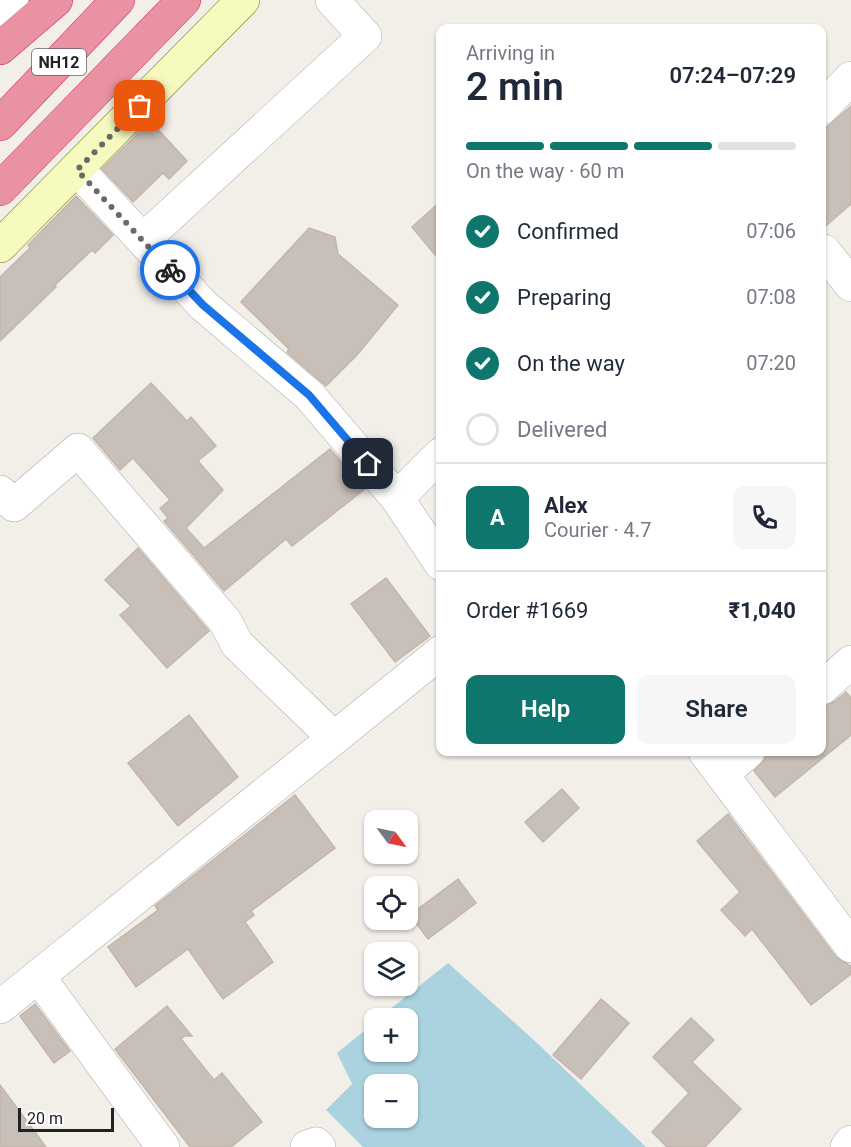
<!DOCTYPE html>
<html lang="en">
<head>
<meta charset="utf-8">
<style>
  :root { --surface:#fff; --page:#f6f6f7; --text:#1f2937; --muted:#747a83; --line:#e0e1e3; --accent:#0f766e }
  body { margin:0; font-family:Roboto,sans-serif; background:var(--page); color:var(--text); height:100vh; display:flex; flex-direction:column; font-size:22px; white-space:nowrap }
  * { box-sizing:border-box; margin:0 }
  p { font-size:20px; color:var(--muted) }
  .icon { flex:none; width:33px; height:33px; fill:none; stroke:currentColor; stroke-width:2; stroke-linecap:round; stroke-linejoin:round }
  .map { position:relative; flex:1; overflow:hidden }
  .side { position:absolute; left:436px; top:24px; width:390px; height:732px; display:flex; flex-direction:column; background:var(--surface); border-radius:12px; box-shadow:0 2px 4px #0004 }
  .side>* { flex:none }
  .needle { width:39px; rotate:123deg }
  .controls { position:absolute; left:364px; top:810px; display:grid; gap:12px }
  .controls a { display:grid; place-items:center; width:54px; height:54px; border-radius:12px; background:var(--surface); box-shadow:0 2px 4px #0004; font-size:30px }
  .scale { position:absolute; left:18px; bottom:15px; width:96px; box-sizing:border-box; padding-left:6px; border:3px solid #222; border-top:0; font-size:16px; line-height:21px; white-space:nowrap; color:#222; -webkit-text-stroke:4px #fff; paint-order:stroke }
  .pin { position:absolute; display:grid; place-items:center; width:51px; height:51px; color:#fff; margin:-26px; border-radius:12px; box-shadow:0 3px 9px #0006 }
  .courier { position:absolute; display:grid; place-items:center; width:60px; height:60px; margin:-30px; border:4px solid #1a73e8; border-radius:50%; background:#fff; color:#222; box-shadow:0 2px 8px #0007 }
  .overview em { font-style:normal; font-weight:600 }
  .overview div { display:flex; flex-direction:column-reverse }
  .overview { display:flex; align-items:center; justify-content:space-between; height:102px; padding:0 30px }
  h1 { font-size:39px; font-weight:600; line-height:45px }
  .bar { display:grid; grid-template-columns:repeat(4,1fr); gap:9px 6px; align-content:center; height:72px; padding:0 30px }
  .bar i { height:8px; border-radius:4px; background:var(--line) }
  .bar .on { background:var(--accent) }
  .bar p { grid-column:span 4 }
  .line { display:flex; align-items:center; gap:15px; padding:0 30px; border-top:2px solid var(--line) }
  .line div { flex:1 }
  .round { display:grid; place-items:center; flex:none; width:63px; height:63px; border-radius:12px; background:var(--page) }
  ol { padding:0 30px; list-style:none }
  li { display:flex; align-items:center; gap:18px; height:66px }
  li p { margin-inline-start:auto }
  li .icon { padding:6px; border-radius:50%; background:var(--accent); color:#fff; stroke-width:4 }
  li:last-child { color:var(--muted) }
  li i { width:33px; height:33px; border:3px solid var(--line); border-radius:50% }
  .cta { display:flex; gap:12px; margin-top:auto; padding:12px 30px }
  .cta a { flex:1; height:69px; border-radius:12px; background:var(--accent); color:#fff; font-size:24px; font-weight:600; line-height:69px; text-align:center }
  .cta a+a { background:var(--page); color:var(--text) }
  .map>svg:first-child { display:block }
  .water { fill:#aad3df; fill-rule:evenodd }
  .building { fill:#c7bfb8; stroke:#c4b6ab; stroke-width:1.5 }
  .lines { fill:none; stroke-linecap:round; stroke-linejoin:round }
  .street-casing { stroke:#a9a9a9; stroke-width:34 }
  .secondary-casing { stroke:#707d05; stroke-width:34 }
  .highway-casing { stroke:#dc2a67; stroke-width:34 }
  .street { stroke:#fff; stroke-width:33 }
  .secondary { stroke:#f7fabf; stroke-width:33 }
  .highway { stroke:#e892a2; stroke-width:33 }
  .done { stroke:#6b6a68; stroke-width:6; stroke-dasharray:0 10.8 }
  .route { stroke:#1a73e8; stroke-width:8 }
  .labels { text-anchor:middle; stroke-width:4.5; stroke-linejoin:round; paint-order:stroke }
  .shield { fill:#fff; stroke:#646464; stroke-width:1.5 }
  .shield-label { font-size:16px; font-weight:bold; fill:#222 }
</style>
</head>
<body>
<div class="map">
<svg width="851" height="1147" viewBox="0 0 851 1147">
  <rect width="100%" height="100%" fill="#f2efe9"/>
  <path class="water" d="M 448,963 L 536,1042 L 646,1147 L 363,1147 L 326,1110 L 352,1084 L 337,1053 L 375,1022 L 375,1052 L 408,1052 L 408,1018 L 379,1018 ZM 375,1084 L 408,1084 L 408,1118 L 375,1118 Z"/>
  <g class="building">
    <path d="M 851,106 L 851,204 L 822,229 L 822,131 Z"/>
    <path d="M 150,121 L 187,161 L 169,179 L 163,173 L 133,202 L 102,169 Z"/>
    <path d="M 76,196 L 113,235 L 95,253 L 92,250 L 54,286 L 56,287 L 0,341 L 0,277 L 30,248 L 28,245 Z"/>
    <path d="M 441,201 L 441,262 L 412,227 Z"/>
    <path d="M 309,228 L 335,237 L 338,254 L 398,305 L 357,355 L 326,386 L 287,352 L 289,349 L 241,302 Z"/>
    <path d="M 151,383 L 187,421 L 191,417 L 216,446 L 198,461 L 223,490 L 186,528 L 204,548 L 330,449 L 365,489 L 292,546 L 286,539 L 224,591 L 164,521 L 168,518 L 160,508 L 170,500 L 133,458 L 120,470 L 93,438 Z"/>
    <path d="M 138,548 L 209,631 L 167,668 L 120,615 L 131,606 L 105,580 Z"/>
    <path d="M 386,578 L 430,636 L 395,662 L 351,604 Z"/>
    <path d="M 846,692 L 851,698 L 851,735 L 775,797 L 754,771 L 765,759 L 766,752 L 822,752 L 822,706 L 834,702 Z"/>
    <path d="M 189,715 L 238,777 L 178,826 L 128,763 Z"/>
    <path d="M 562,789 L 579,808 L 543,842 L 525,822 Z"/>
    <path d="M 295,795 L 335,848 L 251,911 L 254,915 L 245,922 L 273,962 L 223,999 L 188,949 L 136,987 L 108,947 L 158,910 L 155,906 Z"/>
    <path d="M 728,814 L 836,957 L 851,966 L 851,974 L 811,1005 L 752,929 L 745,936 L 721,910 L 740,892 L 697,841 Z"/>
    <path d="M 458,879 L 476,903 L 428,939 L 410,915 Z"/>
    <path d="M 601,999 L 629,1023 L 581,1079 L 553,1055 Z"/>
    <path d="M 35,1004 L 70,1051 L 54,1063 L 20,1016 Z"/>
    <path d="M 167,1006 L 192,1036 L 184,1036 L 181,1039 L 214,1080 L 222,1073 L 262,1122 L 231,1147 L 190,1147 L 115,1049 Z"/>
    <path d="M 691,1018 L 714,1040 L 692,1062 L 741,1109 L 705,1147 L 667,1147 L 652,1132 L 689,1093 L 653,1057 Z"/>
    <path d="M 0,1085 L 46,1147 L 0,1147 Z"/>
  </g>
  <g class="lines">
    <defs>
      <g id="street">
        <path d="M 0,11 L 12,0"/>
        <path d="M 822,108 L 851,78"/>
        <path d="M 77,169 L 203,305 L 309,395 L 397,498 L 441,564"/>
        <path d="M 143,240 L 365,36 L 332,0"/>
        <path d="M 824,251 L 851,285"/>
        <path d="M 0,492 L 14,505 L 78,450 L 225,621 L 237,644 L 334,738"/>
        <path d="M 397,498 L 441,454"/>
        <path d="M 822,688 L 851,662"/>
        <path d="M 705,752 L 851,946"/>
        <path d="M 722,774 L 748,752"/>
        <path d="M 38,976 L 163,1147"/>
        <path d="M 0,1007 L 441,652"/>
        <path d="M 307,1147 L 316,1144 L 319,1147"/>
        <path d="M 847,1147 L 851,1142"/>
      </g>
      <path id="secondary" d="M 0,246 L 243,0"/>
      <g id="highway">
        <path d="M 0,48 L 56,0"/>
        <path d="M 0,124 L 118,0"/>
        <path d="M 0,189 L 184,0"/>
      </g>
    </defs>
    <use href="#street" class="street-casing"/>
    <use href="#secondary" class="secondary-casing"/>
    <use href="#highway" class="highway-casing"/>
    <use href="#street" class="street"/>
    <use href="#secondary" class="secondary"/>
    <use href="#highway" class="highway"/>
  </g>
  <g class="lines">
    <path class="done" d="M 140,106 L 77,170 L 170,270"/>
    <path class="route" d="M 170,270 L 203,305 L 309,395 L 368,464"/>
  </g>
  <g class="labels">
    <rect class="shield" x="32" y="49" width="54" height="26" rx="4.5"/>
    <g class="shield-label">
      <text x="59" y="68">NH12</text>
    </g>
  </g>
</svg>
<div class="controls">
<a><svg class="needle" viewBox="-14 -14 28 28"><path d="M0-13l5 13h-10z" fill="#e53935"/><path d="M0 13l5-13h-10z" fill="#747a83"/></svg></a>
<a><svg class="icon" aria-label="locate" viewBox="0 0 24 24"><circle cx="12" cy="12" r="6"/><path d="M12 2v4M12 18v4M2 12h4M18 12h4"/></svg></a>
<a><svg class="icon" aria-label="layers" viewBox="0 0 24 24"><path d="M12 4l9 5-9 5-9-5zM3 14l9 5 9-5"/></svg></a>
<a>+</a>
<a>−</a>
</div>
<div class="scale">20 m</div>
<div class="pin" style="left:140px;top:106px;background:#ea580c"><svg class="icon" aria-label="bag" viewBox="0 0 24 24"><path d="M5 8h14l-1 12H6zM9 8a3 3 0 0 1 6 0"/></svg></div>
<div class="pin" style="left:368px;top:464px;background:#1f2937"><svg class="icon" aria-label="home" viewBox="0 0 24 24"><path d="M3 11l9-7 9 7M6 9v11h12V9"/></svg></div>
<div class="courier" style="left:170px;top:270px"><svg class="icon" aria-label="bike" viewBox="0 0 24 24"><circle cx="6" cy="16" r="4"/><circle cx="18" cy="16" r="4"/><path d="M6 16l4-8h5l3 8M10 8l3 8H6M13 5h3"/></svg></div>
<section class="side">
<div class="overview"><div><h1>2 min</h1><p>Arriving in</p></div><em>07:24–07:29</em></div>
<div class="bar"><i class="on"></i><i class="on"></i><i class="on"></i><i></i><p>On the way · 60 m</p></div>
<ol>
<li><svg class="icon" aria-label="check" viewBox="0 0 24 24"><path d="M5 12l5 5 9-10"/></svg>Confirmed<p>07:06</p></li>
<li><svg class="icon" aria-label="check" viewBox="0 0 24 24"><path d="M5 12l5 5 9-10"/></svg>Preparing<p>07:08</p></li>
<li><svg class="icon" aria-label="check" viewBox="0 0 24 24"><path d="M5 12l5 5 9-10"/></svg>On the way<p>07:20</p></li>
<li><i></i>Delivered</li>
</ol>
<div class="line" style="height:108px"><b class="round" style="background:var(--accent);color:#fff">A</b><div><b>Alex</b><p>Courier · 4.7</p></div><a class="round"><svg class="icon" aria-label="phone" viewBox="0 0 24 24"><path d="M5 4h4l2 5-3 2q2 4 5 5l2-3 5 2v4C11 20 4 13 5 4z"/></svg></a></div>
<div class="line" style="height:78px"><div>Order #1669</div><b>₹1,040</b></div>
<div class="cta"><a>Help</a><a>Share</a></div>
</section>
</div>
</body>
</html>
